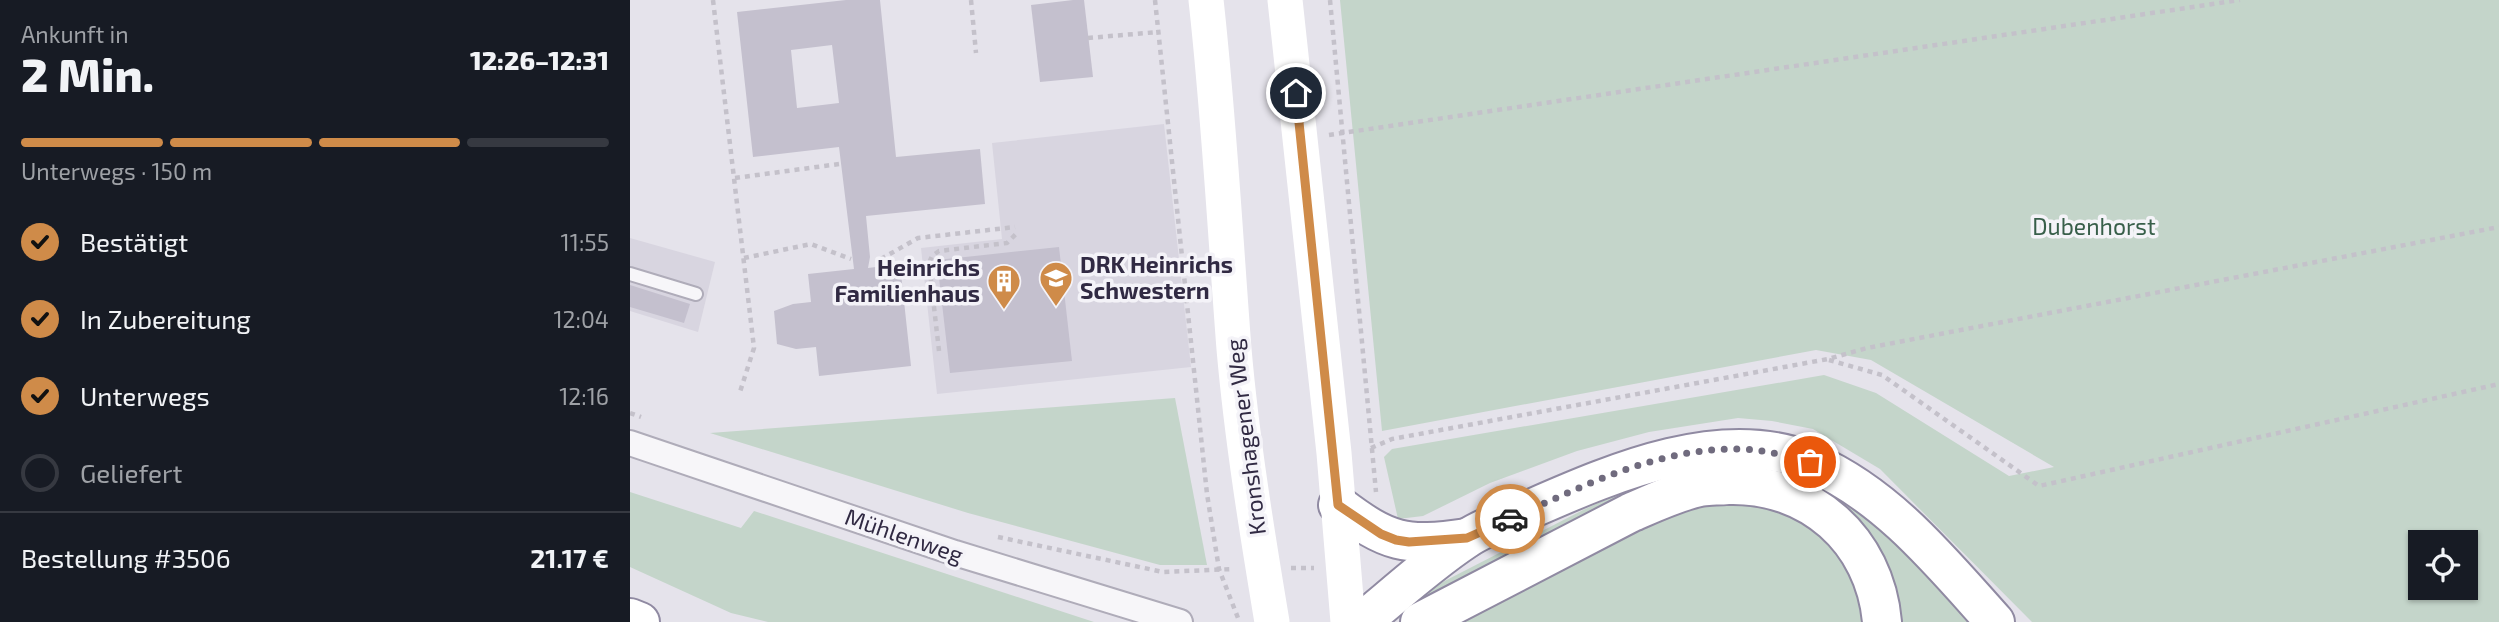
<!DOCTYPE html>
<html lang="de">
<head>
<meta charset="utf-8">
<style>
  :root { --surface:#171b24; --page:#242831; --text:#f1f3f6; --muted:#9ea1a6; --line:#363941; --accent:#cf8b49 }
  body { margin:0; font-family:"Exo 2",sans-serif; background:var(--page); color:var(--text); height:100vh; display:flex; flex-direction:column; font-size:26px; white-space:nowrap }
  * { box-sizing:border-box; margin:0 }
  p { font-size:23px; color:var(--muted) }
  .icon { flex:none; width:38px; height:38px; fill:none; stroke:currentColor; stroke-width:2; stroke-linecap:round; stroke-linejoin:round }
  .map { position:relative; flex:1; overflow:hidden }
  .details { display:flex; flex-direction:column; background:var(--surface); width:630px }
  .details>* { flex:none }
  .tools { position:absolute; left:1778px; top:530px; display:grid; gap:14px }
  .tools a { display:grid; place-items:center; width:70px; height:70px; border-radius:0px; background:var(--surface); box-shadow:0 2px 5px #0004; font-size:35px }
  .pin { position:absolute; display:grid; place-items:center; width:60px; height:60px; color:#fff; margin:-30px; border:4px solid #fff; border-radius:50%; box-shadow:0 2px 7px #0007 }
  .courier { position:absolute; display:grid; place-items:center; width:70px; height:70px; margin:-35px; border:5px solid #cf8b49; border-radius:50%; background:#fff; color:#222; box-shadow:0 2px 9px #0007 }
  .summary em { font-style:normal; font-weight:800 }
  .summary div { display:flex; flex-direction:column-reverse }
  .summary { display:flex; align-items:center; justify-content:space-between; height:119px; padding:0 21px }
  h1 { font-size:46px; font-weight:800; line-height:52px }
  .bar { display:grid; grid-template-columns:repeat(4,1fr); gap:10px 7px; align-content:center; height:84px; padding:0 21px }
  .bar i { height:9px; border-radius:5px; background:var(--line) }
  .bar .selected { background:var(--accent) }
  .bar p { grid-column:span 4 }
  .line { display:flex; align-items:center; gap:18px; padding:0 21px; border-top:2px solid var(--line) }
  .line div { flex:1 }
  ol { padding:0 21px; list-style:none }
  li { display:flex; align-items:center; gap:21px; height:77px }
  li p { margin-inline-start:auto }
  li .icon { padding:7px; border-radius:50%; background:var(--accent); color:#111; stroke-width:4 }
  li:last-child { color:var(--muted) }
  li i { width:38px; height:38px; border:4px solid var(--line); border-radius:50% }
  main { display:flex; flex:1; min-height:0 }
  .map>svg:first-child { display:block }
  .built { fill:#d8d5e0 }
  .green { fill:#c4d5ca; fill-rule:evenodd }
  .building { fill:#c4c0ce; fill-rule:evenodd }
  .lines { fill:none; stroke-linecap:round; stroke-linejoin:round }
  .service-casing { stroke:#afacb9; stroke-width:16 }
  .minor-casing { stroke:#afacb9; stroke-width:28 }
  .trunk-casing { stroke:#908aa2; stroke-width:42 }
  .path { stroke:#c4c1ca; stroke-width:4.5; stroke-dasharray:5 5; stroke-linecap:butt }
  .service { stroke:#f7f6f9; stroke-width:12 }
  .minor { stroke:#f7f6f9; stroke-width:24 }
  .secondary { stroke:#fff; stroke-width:35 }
  .trunk { stroke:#fff; stroke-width:38 }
  .done { stroke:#706b7e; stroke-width:7; stroke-dasharray:0 12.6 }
  .route { stroke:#cf8b49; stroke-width:9 }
  .labels { text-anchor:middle; stroke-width:7; stroke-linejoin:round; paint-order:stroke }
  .park-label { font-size:23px; fill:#385f4a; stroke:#f4f3f8 }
  .poi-label { font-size:23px; font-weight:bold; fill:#312a43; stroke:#f4f3f8; text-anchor:start }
  .street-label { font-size:23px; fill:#312a43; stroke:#f4f3f8 }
</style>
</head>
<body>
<main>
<section class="details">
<div class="summary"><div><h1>2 Min.</h1><p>Ankunft in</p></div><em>12:26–12:31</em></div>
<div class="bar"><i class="selected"></i><i class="selected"></i><i class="selected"></i><i></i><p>Unterwegs · 150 m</p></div>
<ol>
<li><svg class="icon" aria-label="check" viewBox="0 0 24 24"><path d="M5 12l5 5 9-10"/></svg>Bestätigt<p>11:55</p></li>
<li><svg class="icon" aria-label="check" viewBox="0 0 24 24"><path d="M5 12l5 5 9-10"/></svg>In Zubereitung<p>12:04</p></li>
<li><svg class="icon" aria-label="check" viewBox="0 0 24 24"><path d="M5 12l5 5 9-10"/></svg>Unterwegs<p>12:16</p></li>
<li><i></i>Geliefert</li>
</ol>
<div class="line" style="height:91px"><div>Bestellung #3506</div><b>21.17 €</b></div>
</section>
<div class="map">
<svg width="1869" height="622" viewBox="0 0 1869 622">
  <rect width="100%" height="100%" fill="#e5e3eb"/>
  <g class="built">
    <path d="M 534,124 L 561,367 L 307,394 L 291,248 L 372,239 L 362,143 Z"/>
    <path d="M 0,238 L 85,262 L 68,332 L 0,311 Z"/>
  </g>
  <g class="green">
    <path d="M 710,0 L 1869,0 L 1869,622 L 1402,622 L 1250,469 L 1183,429 L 1142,421 L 1108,418 L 1019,432 L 947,451 L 860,483 L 793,516 L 768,519 L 754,457 L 762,449 L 1194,375 L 1246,393 L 1379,476 L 1424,467 L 1241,360 L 1186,350 L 752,431 ZM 1790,542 L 1836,542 L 1836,588 L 1790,588 Z"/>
    <path d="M 545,398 L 577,565 L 530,565 L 338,513 L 80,433 Z"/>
    <path d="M 1131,463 L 1214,494 L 1352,622 L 1265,622 L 1259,589 L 1129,474 L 815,595 L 764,619 L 762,608 L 955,509 L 1017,481 Z"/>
    <path d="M 0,492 L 111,528 L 124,511 L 464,622 L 138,622 L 101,613 L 0,567 Z"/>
    <path d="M 1132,496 L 1203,534 L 1243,622 L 812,622 L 1026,511 Z"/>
  </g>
  <g class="building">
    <path d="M 216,0 L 250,0 L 266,157 L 350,149 L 355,204 L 236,216 L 240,257 L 238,268 L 270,264 L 281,366 L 189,376 L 186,347 L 166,349 L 147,344 L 144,311 L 163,304 L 181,302 L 178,274 L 224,269 L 209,147 L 123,157 L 107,12 ZM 202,45 L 209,103 L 167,108 L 161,50 Z"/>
    <path d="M 443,0 L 454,0 L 463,77 L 410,82 L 401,5 Z"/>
    <path d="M 429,247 L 442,361 L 320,373 L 307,260 Z"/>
    <path d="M 0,285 L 60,304 L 54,323 L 0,307 Z"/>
  </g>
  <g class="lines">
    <defs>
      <path id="service" d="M 0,274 L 66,294"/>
      <path id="minor" d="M 0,443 L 325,553 L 550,622"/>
      <g id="trunk">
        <path d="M 708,505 C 758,543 775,547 837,538"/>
        <path d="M 0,618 L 10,622"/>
        <path d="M 732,622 C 764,595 801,562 836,539 C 855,526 881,518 903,508 C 985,472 1094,425 1183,463 C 1258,496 1311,562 1365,622"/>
        <path d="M 790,622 L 1000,513 C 1023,503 1046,492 1070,487 C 1079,485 1088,486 1097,485 C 1180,482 1245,540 1252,622"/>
      </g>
    </defs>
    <use href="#service" class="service-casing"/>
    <use href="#minor" class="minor-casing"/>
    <use href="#trunk" class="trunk-casing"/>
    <g class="path">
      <path d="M 83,0 L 124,348 L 109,395"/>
      <path d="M 341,0 L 346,53"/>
      <path d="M 525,0 L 577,494 L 589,569 L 608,618"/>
      <path d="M 700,0 L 746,492"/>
      <path d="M 458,38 L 528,32"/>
      <path d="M 699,135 L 1610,0"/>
      <path d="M 105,178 L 209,164"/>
      <path d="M 114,258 L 181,244 L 221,259"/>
      <path d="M 251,259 L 288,238 L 385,227"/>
      <path d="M 309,351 L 299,263 L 302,256 L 309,251 L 377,243 L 386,234"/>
      <path d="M 1199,360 L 1252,375 L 1409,486 L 1869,384"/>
      <path d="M 0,413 L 11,417"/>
      <path d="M 741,448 L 762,439 L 1198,359 L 1237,348 L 1869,227"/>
      <path d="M 368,537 L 533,572 L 603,569"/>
      <path d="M 661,568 L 684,568"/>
    </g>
    <use href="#service" class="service"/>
    <use href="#minor" class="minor"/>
    <g class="secondary">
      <path d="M 576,0 C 589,116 595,232 604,349 C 612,440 627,532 642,622"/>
      <path d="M 655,0 L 704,453 L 718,622"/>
    </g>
    <use href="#trunk" class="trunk"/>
  </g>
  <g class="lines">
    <path class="done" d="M 880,519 C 953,486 1029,447 1111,449 C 1135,450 1157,456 1180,462"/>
    <path class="route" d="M 666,93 L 708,505 L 751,534 L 766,540 L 779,542 L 837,538 L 880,519"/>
  </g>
  <defs>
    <symbol id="school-pin" viewBox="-11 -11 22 30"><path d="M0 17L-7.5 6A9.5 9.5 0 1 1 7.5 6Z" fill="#cf8b49" stroke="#f4f3f8"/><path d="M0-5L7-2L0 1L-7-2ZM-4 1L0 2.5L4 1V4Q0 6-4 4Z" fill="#fff"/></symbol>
    <symbol id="building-pin" viewBox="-11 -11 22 30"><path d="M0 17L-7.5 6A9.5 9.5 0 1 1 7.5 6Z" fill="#cf8b49" stroke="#f4f3f8"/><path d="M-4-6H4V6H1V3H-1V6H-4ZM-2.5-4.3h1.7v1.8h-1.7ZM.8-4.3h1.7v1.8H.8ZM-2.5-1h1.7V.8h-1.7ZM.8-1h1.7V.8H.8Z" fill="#fff"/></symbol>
  </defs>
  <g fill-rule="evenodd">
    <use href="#school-pin" x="407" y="259" width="38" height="52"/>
    <use href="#building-pin" x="355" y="262" width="38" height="52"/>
  </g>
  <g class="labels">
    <g class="park-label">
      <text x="1464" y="235">Dubenhorst</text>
    </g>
    <g class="poi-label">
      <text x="450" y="273">DRK Heinrichs<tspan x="450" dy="26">Schwestern</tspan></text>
      <text x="350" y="276" text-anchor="end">Heinrichs<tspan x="350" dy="26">Familienhaus</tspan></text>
    </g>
    <g class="street-label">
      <text transform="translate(616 437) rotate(-97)" y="8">Kronshagener Weg</text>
      <text transform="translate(274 536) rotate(19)" y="8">Mühlenweg</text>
    </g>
  </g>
</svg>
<div class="tools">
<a><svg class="icon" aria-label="locate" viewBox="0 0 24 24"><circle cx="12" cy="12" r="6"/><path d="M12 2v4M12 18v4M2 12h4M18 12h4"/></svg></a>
</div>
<div class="pin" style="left:1180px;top:462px;background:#ea580c"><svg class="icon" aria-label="bag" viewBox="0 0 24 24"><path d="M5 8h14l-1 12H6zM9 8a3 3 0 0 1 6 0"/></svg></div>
<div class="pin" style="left:666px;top:93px;background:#1f2937"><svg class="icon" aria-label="home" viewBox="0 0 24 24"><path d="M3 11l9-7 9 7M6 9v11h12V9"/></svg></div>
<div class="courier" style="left:880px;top:519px"><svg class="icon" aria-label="car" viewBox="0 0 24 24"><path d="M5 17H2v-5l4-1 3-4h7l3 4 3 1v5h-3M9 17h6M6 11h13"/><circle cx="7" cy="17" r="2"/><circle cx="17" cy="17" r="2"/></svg></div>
</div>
</main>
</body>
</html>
